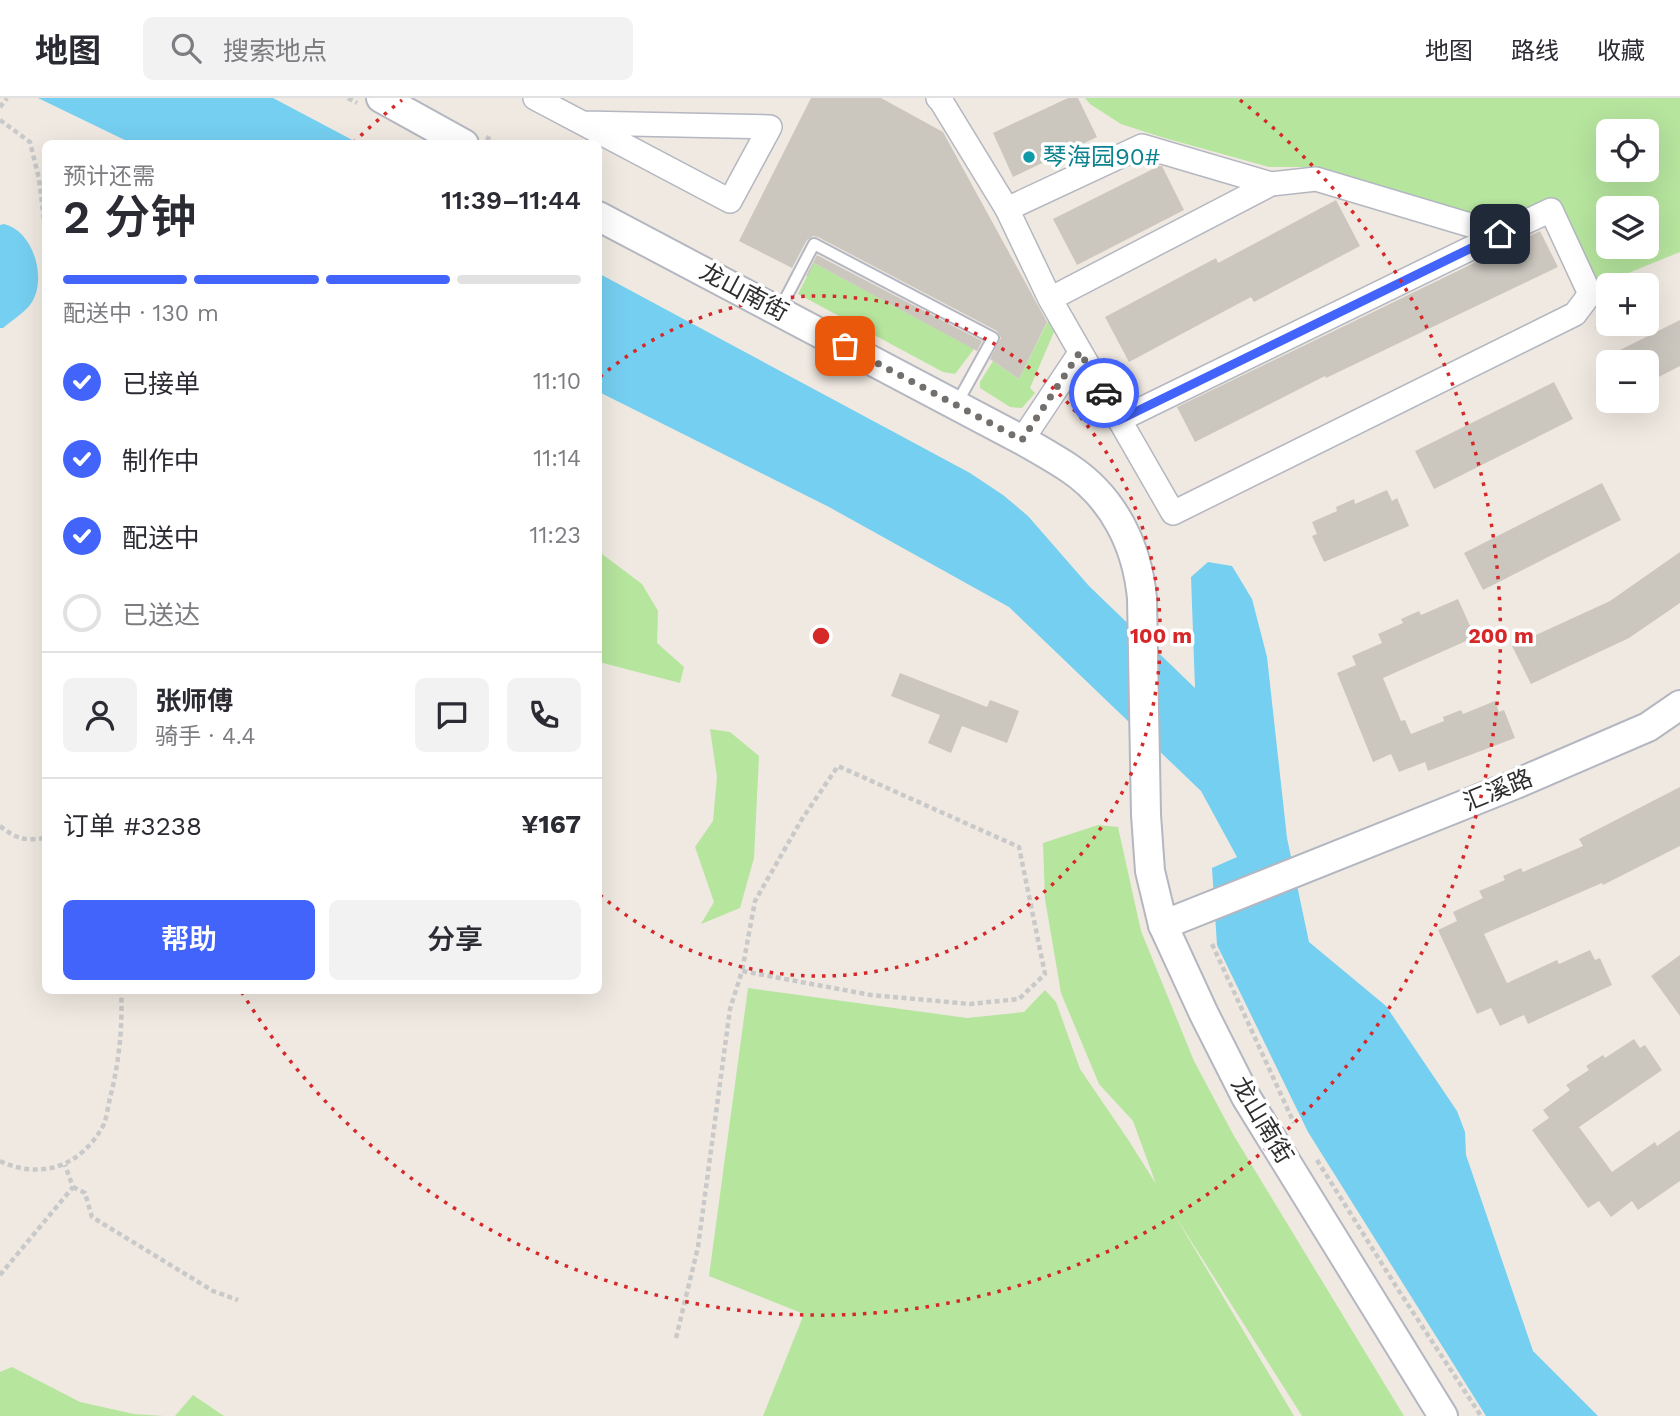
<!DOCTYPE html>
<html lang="zh">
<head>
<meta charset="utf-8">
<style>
  :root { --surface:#fff; --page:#f2f2f3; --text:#2b2b33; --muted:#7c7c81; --line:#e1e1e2; --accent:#4264fb }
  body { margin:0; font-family:"Work Sans","Noto Sans SC",sans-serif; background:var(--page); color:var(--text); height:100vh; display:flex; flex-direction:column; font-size:26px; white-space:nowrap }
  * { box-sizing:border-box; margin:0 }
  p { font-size:23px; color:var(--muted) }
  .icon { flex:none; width:38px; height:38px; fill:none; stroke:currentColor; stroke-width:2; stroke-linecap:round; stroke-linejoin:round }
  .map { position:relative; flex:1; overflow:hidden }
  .details { position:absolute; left:42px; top:42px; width:560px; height:854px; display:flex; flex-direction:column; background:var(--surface); border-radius:10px; box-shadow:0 7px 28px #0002 }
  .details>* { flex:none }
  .controls { position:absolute; left:1596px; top:21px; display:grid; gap:14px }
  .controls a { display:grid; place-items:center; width:63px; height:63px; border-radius:10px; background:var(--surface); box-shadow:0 7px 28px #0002; font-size:35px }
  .pin { position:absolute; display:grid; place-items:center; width:60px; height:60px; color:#fff; margin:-30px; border-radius:14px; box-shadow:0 4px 10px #0006 }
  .courier { position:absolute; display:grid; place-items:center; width:70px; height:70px; margin:-35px; border:5px solid #4264fb; border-radius:50%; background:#fff; color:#222; box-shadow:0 2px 9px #0007 }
  .summary em { font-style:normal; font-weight:600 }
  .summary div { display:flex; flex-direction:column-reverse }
  .summary { display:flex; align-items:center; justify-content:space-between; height:119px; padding:0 21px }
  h1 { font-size:46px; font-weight:600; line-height:52px }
  .bar { display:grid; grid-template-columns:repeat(4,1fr); gap:10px 7px; align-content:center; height:84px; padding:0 21px }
  .bar i { height:9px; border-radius:5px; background:var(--line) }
  .bar .active { background:var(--accent) }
  .bar p { grid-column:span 4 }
  .line { display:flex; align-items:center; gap:18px; padding:0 21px; border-top:2px solid var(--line) }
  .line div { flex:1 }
  .round { display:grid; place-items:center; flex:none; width:74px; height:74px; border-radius:10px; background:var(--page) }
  ol { padding:0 21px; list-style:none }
  li { display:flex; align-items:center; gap:21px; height:77px }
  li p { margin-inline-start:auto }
  li .icon { padding:7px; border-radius:50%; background:var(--accent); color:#fff; stroke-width:4 }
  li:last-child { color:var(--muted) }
  li i { width:38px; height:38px; border:4px solid var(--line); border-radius:50% }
  .button { display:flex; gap:14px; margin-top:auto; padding:14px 21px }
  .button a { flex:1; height:80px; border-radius:10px; background:var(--accent); color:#fff; font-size:28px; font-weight:600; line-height:80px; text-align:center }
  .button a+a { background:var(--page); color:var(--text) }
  header { display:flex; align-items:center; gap:42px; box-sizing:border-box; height:98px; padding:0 35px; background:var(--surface); border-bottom:2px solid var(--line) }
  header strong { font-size:33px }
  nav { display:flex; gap:38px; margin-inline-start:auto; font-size:24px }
  .search { width:490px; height:63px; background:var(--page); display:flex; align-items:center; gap:18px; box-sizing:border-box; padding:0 24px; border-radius:10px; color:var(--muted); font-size:26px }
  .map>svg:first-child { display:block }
  .green { fill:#b6e59e; fill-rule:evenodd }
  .water { fill:#75cff0 }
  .building { fill:#cbc7bf }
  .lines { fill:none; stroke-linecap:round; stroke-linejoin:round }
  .service-casing { stroke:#b4b7c1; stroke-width:14 }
  .minor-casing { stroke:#b4b7c1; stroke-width:26 }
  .tertiary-casing { stroke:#b4b7c1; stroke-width:32 }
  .path { stroke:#c9c9c9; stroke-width:4.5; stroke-dasharray:5 3.5; stroke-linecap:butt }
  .service { stroke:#fff; stroke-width:10 }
  .minor { stroke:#fff; stroke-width:23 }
  .tertiary { stroke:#fff; stroke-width:28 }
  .done { stroke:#726f6d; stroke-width:7; stroke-dasharray:0 12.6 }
  .route { stroke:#4264fb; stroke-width:9 }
  .ring { fill:none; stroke:#d62828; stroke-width:3.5; stroke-dasharray:3.5 7 }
  .culture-dot { fill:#0f9aa8; stroke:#fff; stroke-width:2.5 }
  .labels { text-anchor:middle; stroke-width:7; stroke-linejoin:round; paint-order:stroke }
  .culture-label { font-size:24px; fill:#0d838f; stroke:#fff; text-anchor:start }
  .street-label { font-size:24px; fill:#2e2e2e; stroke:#fff }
  .centre { fill:#d62828; stroke:#fff; stroke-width:3.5 }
  .ring-label { font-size:21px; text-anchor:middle; font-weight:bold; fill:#d62828; stroke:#fff; stroke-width:7; stroke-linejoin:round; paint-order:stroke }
</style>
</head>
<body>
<header>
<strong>地图</strong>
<div class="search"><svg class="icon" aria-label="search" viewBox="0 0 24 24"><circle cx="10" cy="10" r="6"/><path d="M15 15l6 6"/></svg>搜索地点</div>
<nav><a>地图</a><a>路线</a><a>收藏</a></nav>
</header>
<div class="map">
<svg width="1680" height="1318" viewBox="0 0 1680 1318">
  <rect width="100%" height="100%" fill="#efe9e1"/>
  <g class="green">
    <path d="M 1085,0 L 1680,0 L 1680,154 L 1626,176 L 1620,187 L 1608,187 L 1608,208 L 1594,233 L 1602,212 L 1600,191 L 1554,99 L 1499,125 L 1320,69 L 1269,69 L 1161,39 L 1121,26 L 1090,6 ZM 1608,33 L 1647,33 L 1647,72 L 1608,72 ZM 1608,110 L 1647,110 L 1647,149 L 1608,149 Z"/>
    <path d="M 814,165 L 974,251 L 955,276 L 943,274 L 798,196 Z"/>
    <path d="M 1048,223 L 1054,234 L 1030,290 L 1035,295 L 1022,310 L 1010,309 L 980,290 L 980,284 L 993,263 L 1019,281 Z"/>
    <path d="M 598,453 L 642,486 L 658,513 L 657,545 L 684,569 L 680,585 L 599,564 Z"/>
    <path d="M 710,631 L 730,634 L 759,658 L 754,760 L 740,810 L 701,826 L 714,804 L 695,749 L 713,723 L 717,679 Z"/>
    <path d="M 1098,727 L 1118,729 L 1141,833 L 1194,963 L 1234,1038 L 1404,1318 L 1302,1318 L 1174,1116 L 1294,1318 L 763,1318 L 804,1216 L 709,1178 L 748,890 L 967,920 L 1024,914 L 1045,892 L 1056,904 L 1080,971 L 1129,1043 L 1156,1086 L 1133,1023 L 1099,986 L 1061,895 L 1045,801 L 1043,745 Z"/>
    <path d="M 12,1269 L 80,1304 L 134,1316 L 164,1318 L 0,1318 L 0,1274 Z"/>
    <path d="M 193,1297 L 224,1318 L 175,1318 Z"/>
  </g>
  <g class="water">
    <path d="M 38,0 L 273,0 L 358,45 L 131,45 Z"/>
    <path d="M 4,126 C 33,133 47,179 32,204 C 26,214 12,222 3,230 L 0,230 L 0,127 Z"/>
    <path d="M 598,175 L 970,375 L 1003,397 L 1028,418 L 1089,488 L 1195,590 L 1191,479 L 1208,464 L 1232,468 L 1252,501 L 1267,559 L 1287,740 L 1309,844 L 1386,908 L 1457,1013 L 1465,1034 L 1466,1057 L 1533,1253 L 1598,1318 L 1486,1318 L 1308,1034 L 1217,847 L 1212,770 L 1237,759 L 1201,693 L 1009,509 L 829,409 L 599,294 Z"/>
  </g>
  <g class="building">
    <path d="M 811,0 L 881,0 L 943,34 L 1047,224 L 1019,281 L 990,261 L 1001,240 L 997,233 L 818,139 L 813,138 L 807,142 L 792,170 L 739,143 Z"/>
    <path d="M 1068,0 L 1078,0 L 1097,39 L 1013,79 L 993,35 Z"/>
    <path d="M 1159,68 L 1162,68 L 1184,112 L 1077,167 L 1053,121 Z"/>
    <path d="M 1336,102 L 1360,148 L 1254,204 L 1251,199 L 1129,264 L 1105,219 L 1216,160 L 1218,165 Z"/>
    <path d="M 1540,133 L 1558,169 L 1326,280 L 1325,278 L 1195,344 L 1177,309 Z"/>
    <path d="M 817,157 L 982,243 L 977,253 L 814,165 L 808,178 L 806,178 Z"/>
    <path d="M 1680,222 L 1680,268 L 1647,285 L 1647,264 L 1596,264 Z"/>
    <path d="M 1554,284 L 1573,321 L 1434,391 L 1415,353 Z"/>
    <path d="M 1602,385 L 1621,422 L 1483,492 L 1464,455 Z"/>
    <path d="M 1387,392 L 1392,403 L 1397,400 L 1409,428 L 1324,464 L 1312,438 L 1317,436 L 1312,424 L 1337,413 L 1336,409 L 1354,401 L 1355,406 Z"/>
    <path d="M 1680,454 L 1680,505 L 1629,540 L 1531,586 L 1512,548 L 1610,503 Z"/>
    <path d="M 1458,501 L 1475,539 L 1383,580 L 1401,623 L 1405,622 L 1411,636 L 1444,623 L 1443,619 L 1461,612 L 1463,616 L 1495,603 L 1499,614 L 1504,612 L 1515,640 L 1428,673 L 1425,664 L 1399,674 L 1391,656 L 1373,664 L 1337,575 L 1356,567 L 1352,558 L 1382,545 L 1378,536 L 1403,525 L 1401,521 L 1419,513 L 1421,517 Z"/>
    <path d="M 900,575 L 987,609 L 990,602 L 1019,613 L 1007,645 L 962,628 L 951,655 L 928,645 L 940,617 L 891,598 Z"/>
    <path d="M 1680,689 L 1680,748 L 1603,787 L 1602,785 L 1484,836 L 1507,885 L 1557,862 L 1559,866 L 1590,852 L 1595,862 L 1600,860 L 1612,887 L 1528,926 L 1524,917 L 1500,928 L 1491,910 L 1477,916 L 1438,832 L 1457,823 L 1453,814 L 1483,800 L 1479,793 L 1505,782 L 1503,778 L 1521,770 L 1523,774 L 1583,748 L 1579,741 Z"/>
    <path d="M 1680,857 L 1680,918 L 1651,878 Z"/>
    <path d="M 1634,941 L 1640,950 L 1645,947 L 1662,972 L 1579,1029 L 1612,1074 L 1655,1044 L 1657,1048 L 1680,1032 L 1680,1083 L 1638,1112 L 1632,1103 L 1611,1119 L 1599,1103 L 1588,1110 L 1532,1032 L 1549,1020 L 1543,1012 L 1570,992 L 1566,987 L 1589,972 L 1586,968 L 1603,957 L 1605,960 Z"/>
  </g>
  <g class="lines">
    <defs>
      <path id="service" d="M 779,213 L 814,146 L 993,240 L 956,307"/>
      <g id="minor">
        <path d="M 535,0 L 730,103 L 770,29 L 583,25"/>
        <path d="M 938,0 L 941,3 L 1007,111 L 1050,201 L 1173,415 L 1575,216 L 1590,196 L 1551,112 L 1500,136 L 1316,81 L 1271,86 L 1050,201"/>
        <path d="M 1007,111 L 1142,48 L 1271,86"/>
        <path d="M 1119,322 L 1500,136"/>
        <path d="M 1022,342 L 1080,255"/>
      </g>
      <g id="tertiary">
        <path d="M 381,0 L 464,46"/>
        <path d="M 598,118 L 1022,342 C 1038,351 1054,360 1069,370 C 1114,400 1137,448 1142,500 L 1146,717 L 1150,773 L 1163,827 L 1204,916 L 1246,999 L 1443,1318"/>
        <path d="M 1163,827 L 1516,686 L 1648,629 L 1680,607"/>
      </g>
    </defs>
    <use href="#service" class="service-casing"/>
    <use href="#minor" class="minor-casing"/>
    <use href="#tertiary" class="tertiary-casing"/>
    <g class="path">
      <path d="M 348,0 L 357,5"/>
      <path d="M 0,9 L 7,0"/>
      <path d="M 0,22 L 30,44 L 39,81 L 46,138"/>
      <path d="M 486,39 L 498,46"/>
      <path d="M 0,728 C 16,741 25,743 46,740"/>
      <path d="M 1212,846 L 1294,1025"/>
      <path d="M 1317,1062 L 1399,1193 L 1481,1318"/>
      <path d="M 0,1063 C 42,1083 83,1067 104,1026 C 107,1018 108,1008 110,1000 C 119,965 123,928 121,892"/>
      <path d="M 73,1089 L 85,1095 L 92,1119 L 213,1193 L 238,1202"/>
      <path d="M 0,1177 L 73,1089 L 65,1067"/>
      <path d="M 676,1240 L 698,1149 L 730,911 L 742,873 L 871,897 L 970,906 L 1019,901 L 1045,876 L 1019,749 L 838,668 L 802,721 L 755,803 L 742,873"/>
    </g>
    <use href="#service" class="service"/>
    <use href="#minor" class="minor"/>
    <use href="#tertiary" class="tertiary"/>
  </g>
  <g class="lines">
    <path class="done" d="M 845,248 L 1022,342 L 1080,254 L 1104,295"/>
    <path class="route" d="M 1104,295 L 1119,322 L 1500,136"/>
  </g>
  <g class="ring">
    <path d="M600 279A340 340 0 1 1 600 797"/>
    <path d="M353 45A680 680 0 0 1 402 2M1240 2A680 680 0 1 1 241 893"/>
  </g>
  <circle class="culture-dot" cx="1029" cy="59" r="7"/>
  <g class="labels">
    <g class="culture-label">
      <text x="1043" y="67">琴海园90#</text>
    </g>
    <g class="street-label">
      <text transform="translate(744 194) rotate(28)" y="8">龙山南街</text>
      <text transform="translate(1498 692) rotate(-22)" y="8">汇溪路</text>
      <text transform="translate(1262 1022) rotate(59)" y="8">龙山南街</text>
    </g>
  </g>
  <circle cx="821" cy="538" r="10" class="centre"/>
  <g class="ring-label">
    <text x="1161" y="545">100 m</text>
    <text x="1501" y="545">200 m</text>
  </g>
</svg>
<div class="controls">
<a><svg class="icon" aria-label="locate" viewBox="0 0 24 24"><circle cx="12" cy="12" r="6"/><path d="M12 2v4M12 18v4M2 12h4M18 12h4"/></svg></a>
<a><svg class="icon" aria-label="layers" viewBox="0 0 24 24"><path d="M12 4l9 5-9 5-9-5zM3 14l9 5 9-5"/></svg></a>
<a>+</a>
<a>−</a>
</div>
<div class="pin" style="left:845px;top:248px;background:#ea580c"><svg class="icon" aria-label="bag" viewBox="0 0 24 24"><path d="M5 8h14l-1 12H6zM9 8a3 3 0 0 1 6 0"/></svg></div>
<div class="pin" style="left:1500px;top:136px;background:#1f2937"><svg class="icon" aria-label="home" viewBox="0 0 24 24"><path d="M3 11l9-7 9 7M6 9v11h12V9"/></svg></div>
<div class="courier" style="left:1104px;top:295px"><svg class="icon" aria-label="car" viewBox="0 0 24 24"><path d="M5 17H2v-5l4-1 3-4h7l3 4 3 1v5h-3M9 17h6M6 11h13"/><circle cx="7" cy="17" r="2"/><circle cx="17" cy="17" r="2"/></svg></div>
<section class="details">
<div class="summary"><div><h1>2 分钟</h1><p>预计还需</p></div><em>11:39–11:44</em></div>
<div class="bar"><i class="active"></i><i class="active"></i><i class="active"></i><i></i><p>配送中 · 130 m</p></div>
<ol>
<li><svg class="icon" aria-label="check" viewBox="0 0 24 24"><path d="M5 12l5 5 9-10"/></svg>已接单<p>11:10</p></li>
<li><svg class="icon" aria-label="check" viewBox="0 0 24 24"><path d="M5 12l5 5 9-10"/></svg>制作中<p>11:14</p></li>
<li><svg class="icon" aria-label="check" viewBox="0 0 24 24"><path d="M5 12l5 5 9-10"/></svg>配送中<p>11:23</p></li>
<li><i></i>已送达</li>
</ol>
<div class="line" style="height:126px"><a class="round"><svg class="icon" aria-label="person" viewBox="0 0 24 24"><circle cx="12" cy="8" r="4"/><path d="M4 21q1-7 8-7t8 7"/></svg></a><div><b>张师傅</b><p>骑手 · 4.4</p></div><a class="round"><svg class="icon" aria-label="chat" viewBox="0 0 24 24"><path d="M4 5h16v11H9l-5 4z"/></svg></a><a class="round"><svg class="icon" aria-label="phone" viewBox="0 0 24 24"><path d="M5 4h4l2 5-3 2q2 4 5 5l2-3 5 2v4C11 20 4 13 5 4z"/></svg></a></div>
<div class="line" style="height:91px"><div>订单 #3238</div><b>¥167</b></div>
<div class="button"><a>帮助</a><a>分享</a></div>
</section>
</div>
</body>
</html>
